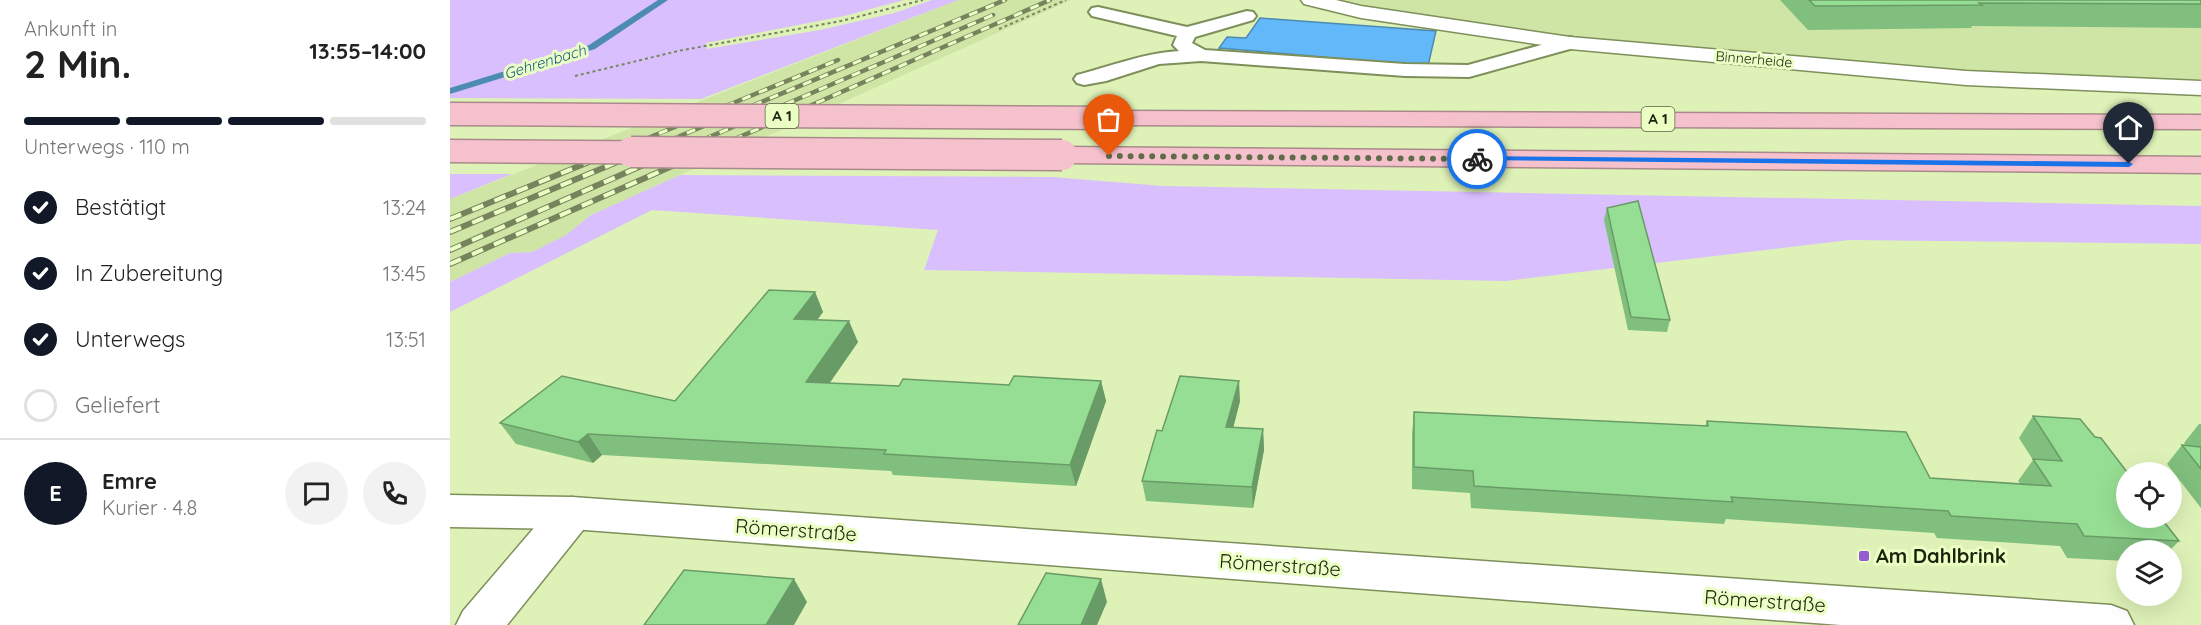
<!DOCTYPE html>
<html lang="de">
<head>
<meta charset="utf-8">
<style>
  :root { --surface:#fff; --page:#f2f2f2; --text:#222; --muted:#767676; --line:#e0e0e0; --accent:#111827 }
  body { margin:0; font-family:Quicksand,sans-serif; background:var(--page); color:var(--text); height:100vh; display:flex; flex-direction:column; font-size:22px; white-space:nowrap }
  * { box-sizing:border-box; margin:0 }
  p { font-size:20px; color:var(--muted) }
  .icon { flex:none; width:33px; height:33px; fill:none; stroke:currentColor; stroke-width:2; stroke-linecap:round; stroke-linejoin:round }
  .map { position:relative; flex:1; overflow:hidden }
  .drawer { display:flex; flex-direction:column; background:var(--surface); width:450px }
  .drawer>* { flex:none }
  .buttons { position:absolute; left:1666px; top:462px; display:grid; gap:12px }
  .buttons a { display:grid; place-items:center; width:66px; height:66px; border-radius:50%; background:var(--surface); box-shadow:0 6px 24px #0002; font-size:30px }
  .pin { position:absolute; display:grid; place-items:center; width:51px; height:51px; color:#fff; margin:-62px -26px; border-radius:50% 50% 50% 0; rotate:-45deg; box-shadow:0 0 6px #0007 }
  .pin .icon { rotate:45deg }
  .courier { position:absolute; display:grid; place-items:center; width:60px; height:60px; margin:-30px; border:4px solid #1a73e8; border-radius:50%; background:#fff; color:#222; box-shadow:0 2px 8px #0007 }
  .headline em { font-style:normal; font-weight:700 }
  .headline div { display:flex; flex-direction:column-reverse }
  .headline { display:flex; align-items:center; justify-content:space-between; height:102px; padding:0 24px }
  h1 { font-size:39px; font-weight:700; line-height:45px }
  .bar { display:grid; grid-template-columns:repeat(4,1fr); gap:9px 6px; align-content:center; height:72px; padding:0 24px }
  .bar i { height:8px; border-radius:4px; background:var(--line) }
  .bar .active { background:var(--accent) }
  .bar p { grid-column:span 4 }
  .line { display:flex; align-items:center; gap:15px; padding:0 24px; border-top:2px solid var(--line) }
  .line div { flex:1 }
  .round { display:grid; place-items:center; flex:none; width:63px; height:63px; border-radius:32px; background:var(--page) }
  ol { padding:0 24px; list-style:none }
  li { display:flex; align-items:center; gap:18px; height:66px }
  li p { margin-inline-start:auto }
  li .icon { padding:6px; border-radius:50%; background:var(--accent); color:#fff; stroke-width:4 }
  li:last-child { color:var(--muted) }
  li i { width:33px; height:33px; border:3px solid var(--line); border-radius:50% }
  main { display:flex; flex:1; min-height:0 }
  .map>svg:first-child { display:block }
  .built { fill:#cfe5a5 }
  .green { fill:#d9bffe }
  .water { fill:#62b8f9; stroke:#4d8bb2; stroke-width:1.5 }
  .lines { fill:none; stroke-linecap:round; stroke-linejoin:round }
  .stream { fill:#4d8bb2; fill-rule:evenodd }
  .service-casing { stroke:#7d8f5a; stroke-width:4 }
  .minor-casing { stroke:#7d8f5a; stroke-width:3 }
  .tertiary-casing { stroke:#7d8f5a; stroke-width:3 }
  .motorway-casing { stroke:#a98a8a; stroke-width:3 }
  .path { stroke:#78855e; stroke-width:2; stroke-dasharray:3 3; stroke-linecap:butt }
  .service { fill:#fff; fill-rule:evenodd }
  .minor { fill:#fff; fill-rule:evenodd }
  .tertiary { fill:#fff; fill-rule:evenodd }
  .motorway { fill:#f5c1cd; fill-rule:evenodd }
  .rail-far1-casing { stroke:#76835c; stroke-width:4.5 }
  .rail-casing { stroke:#76835c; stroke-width:6 }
  .rail-far1 { stroke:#ebffc5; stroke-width:3; stroke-dasharray:9; stroke-linecap:butt }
  .rail { stroke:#ebffc5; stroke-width:4; stroke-dasharray:12; stroke-linecap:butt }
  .motorway-bridge-far1-casing { stroke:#a98a8a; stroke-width:25; stroke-linecap:butt }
  .motorway-bridge-casing { stroke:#a98a8a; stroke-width:33; stroke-linecap:butt }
  .motorway-bridge-far1 { stroke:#f5c1cd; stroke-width:22 }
  .motorway-bridge { stroke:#f5c1cd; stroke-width:30 }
  .wall { fill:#81bf7e }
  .shaded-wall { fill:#699b67 }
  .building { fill:#96de93; stroke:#699b67; stroke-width:1.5 }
  .route { fill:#1a73e8 }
  .done { stroke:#606b49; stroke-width:6; stroke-dasharray:0 10.8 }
  .poi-dot { fill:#965cd4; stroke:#ebffc5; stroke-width:2 }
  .labels { text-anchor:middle; stroke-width:6; stroke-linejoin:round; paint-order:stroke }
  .far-street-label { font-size:14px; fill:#1c230d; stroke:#ebffc5 }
  .far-water-label { font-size:15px; font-style:italic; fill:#205d88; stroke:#ebffc5 }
  .shield { fill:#ebffc5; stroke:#5a6544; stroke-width:1.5 }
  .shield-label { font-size:15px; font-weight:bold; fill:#1c230d }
  .near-street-label { font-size:20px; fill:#1c230d; stroke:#ebffc5 }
  .near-poi-label { font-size:20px; font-weight:bold; fill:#1c230d; stroke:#ebffc5; text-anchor:start }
</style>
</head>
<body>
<main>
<section class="drawer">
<div class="headline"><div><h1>2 Min.</h1><p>Ankunft in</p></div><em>13:55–14:00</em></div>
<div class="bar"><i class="active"></i><i class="active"></i><i class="active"></i><i></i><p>Unterwegs · 110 m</p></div>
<ol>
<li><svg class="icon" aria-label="check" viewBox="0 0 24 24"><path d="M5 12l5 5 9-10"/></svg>Bestätigt<p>13:24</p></li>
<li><svg class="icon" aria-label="check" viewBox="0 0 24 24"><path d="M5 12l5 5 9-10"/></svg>In Zubereitung<p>13:45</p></li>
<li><svg class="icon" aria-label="check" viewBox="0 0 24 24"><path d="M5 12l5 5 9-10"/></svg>Unterwegs<p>13:51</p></li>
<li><i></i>Geliefert</li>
</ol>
<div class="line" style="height:108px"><b class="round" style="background:var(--accent);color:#fff">E</b><div><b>Emre</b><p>Kurier · 4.8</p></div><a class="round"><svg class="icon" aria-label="chat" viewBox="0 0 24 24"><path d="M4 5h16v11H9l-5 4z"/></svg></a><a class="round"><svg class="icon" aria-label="phone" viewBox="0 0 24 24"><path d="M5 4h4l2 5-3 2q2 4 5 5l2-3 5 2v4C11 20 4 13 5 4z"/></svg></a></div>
</section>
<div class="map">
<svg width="1751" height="625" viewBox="0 0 1751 625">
  <rect width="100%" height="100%" fill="#def2b8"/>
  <g class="built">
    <path d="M 508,0 L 621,0 L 141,215 L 116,235 L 82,252 L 60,253 L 0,282 L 0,199 Z"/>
    <path d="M 878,0 L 1751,0 L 1751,79 L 1625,78 L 1447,71 L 1079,39 Z"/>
  </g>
  <g class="green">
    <path d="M 0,0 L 454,0 L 394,16 L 256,43 L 257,49 L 370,30 L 444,13 L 482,0 L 508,0 L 251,99 L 0,98 Z"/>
    <path d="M 0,174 L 62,174 L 0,199 Z"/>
    <path d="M 230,175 L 602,177 L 713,186 L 1751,206 L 1751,244 L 1399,240 L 1056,281 L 474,270 L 488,230 L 202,210 L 0,312 L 0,282 L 60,253 L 82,252 L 116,235 L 141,215 Z"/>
  </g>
  <path class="water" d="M 810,18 L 986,31 L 978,66 L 769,48 L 777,37 L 796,38 Z"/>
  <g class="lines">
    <path class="stream" d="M 208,0 L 218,0 L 145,49 L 0,94 L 0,88 L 139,45 Z"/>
    <defs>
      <path id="service" d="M 648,7 L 737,27 L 797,11 L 803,12 L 806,16 L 803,20 L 745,37 L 742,43 L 755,50 L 955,64 L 1018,65 L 1120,37 L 1127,39 L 1129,43 L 1127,47 L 1019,77 L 955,76 L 751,61 L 709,64 L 656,81 L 634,85 L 627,83 L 624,79 L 627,75 C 661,66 694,53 729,51 L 723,45 L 727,36 L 642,16 L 639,12 L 642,8 Z"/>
      <g id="minor">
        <path d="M 851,0 L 886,0 L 911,6 L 1120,37 L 1516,71 L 1751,81 L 1751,95 L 1516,85 L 1120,49 L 911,18 L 854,4 Z"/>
        <path d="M 122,497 L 137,501 L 143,513 L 137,525 L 57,625 L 6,625 L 13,611 L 107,501 Z"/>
      </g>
      <path id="tertiary" d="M 0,495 L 122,497 L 1661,605 L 1677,611 L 1684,625 L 1391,625 L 122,529 L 0,527 Z"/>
      <g id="motorway">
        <path d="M 665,111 L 1751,115 L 1751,129 L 665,125 L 656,123 L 653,118 L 656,113 Z"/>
        <path d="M 612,147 L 1751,157 L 1751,173 L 612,163 L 603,161 L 599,155 L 603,149 Z"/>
      </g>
    </defs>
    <use href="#service" class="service-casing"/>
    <use href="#minor" class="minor-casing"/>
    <use href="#tertiary" class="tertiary-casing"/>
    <use href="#motorway" class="motorway-casing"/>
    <g class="path">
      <path d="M 549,29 L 616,0"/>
      <path d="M 125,76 L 228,51 L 391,21 L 473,0"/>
    </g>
    <use href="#service" class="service"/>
    <use href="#minor" class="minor"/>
    <use href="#tertiary" class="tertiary"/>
    <use href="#motorway" class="motorway"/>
    <defs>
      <g id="rail-far1">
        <path d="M 159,154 L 388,60"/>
        <path d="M 187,154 L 555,0"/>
        <path d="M 220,154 L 543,15"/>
        <path d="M 251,154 L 600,0"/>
      </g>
      <g id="rail">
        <path d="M 0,219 L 163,152"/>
        <path d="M 0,232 L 191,152"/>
        <path d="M 0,250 L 223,152"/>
        <path d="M 0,264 L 254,152"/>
      </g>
    </defs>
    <use href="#rail-far1" class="rail-far1-casing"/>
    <use href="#rail" class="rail-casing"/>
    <use href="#rail-far1" class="rail-far1"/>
    <use href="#rail" class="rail"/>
    <defs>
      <g id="motorway-bridge-far1">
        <path d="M 0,114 L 665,118"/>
        <path d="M 0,151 L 410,154"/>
      </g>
      <path id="motorway-bridge" d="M 181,152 L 612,155"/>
    </defs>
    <use href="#motorway-bridge-far1" class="motorway-bridge-far1-casing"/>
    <use href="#motorway-bridge" class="motorway-bridge-casing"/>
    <use href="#motorway-bridge-far1" class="motorway-bridge-far1"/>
    <use href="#motorway-bridge" class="motorway-bridge"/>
  </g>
  <g class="wall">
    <path d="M 1330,0 L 1751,0 L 1751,28 L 1522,26 L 1521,28 L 1358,30 Z"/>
    <path d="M 1157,208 L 1220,320 L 1217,332 L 1178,330 L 1154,220 Z"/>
    <path d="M 365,292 L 373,312 L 367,320 L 408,342 L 379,383 L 449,386 L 559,385 L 651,381 L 656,401 L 626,486 L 443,475 L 441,471 L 152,455 L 143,463 L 66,444 L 50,423 L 225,401 Z"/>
    <path d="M 790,401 L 783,428 L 813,429 L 814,450 L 803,508 L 696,501 L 692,481 L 712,431 Z"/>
    <path d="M 964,412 L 1255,426 L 1257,421 L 1480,478 L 1571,484 L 1568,481 L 1583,460 L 1569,438 L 1583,416 L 1729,541 L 1720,550 L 1677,550 L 1677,561 L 1617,558 L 1610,546 L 1487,538 L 1484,533 L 1276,519 L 1274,524 L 1021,508 L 1020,493 L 962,489 L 962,434 Z"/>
    <path d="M 1749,424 L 1751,424 L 1751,508 L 1717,464 L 1732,445 L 1736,446 L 1734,443 Z"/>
  </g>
  <g class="shaded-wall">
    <path d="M 365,292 L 373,312 L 353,339 L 344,319 Z"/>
    <path d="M 399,321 L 408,342 L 366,403 L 356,382 Z"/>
    <path d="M 651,381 L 656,401 L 626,486 L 620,465 Z"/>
    <path d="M 789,381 L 790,401 L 778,448 L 776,427 Z"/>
    <path d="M 813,429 L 814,450 L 803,508 L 802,487 Z"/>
    <path d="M 138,434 L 152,455 L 143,463 L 128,442 Z"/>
    <path d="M 344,579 L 357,602 L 344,625 L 316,625 Z"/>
    <path d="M 651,579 L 657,602 L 647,625 L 631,625 Z"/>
  </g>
  <g class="building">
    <path d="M 1359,0 L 1751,0 L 1751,4 L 1529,3 L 1532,5 L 1365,6 Z"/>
    <path d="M 1188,201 L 1220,320 L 1181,317 L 1157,208 Z"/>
    <path d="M 319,290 L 365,292 L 344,319 L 399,321 L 356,382 L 449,386 L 453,379 L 559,385 L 564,376 L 651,381 L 620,465 L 434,454 L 436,450 L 138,434 L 128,442 L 50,423 L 112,376 L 225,401 Z"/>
    <path d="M 730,376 L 789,381 L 776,427 L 813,429 L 802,487 L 692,481 L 707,430 L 712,431 Z"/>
    <path d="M 964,412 L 1258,426 L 1257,421 L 1456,432 L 1480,478 L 1601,486 L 1583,459 L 1612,461 L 1583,416 L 1630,419 L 1645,437 L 1651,438 L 1677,472 L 1677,518 L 1711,518 L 1729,541 L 1634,536 L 1627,524 L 1501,516 L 1498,511 L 1281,497 L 1283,502 L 1024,486 L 1023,471 L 964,467 Z"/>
    <path d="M 1732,445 L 1751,447 L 1751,469 Z"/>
    <path d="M 234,570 L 344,579 L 316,625 L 194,625 Z"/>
    <path d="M 596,573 L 651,579 L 631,625 L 568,625 Z"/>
  </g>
  <path class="route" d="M 1027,156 L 1679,162 L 1683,164 L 1679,167 L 1025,160 L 1025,157 Z"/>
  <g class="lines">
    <path class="done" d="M 659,156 L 1027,159"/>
  </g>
  <rect class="poi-dot" x="1408" y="550" width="12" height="12" rx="3"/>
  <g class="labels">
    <g class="far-street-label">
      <text transform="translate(1304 59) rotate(5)" y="5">Binnerheide</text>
    </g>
    <g class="far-water-label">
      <text transform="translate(95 62) rotate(-17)" y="5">Gehrenbach</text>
    </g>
    <g class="shield">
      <rect x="315.5" y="104" width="33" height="24" rx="4.5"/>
      <rect x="1191.5" y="107" width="33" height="24" rx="4.5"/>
    </g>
    <g class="shield-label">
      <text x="332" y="121">A 1</text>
      <text x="1208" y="124">A 1</text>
    </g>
    <g class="near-street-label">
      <text transform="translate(346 530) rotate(4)" y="7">Römerstraße</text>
      <text transform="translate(830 565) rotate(4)" y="7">Römerstraße</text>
      <text transform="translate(1315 601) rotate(4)" y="7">Römerstraße</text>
    </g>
    <g class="near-poi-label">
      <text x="1426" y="563">Am Dahlbrink</text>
    </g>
  </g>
</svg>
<div class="buttons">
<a><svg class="icon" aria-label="locate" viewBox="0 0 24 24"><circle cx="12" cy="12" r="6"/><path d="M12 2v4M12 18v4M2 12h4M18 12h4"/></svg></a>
<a><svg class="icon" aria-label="layers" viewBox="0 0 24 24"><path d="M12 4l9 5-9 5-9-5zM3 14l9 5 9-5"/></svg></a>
</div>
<div class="pin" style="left:659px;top:156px;background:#ea580c"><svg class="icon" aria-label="bag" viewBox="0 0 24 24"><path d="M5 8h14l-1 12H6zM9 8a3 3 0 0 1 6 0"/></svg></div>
<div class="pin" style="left:1679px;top:164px;background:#1f2937"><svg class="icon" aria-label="home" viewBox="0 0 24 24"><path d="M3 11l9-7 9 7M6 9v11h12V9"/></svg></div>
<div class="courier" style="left:1027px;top:159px"><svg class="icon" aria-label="bike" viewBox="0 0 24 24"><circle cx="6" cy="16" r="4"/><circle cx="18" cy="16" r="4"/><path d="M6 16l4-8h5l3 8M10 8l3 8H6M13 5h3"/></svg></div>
</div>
</main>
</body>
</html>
